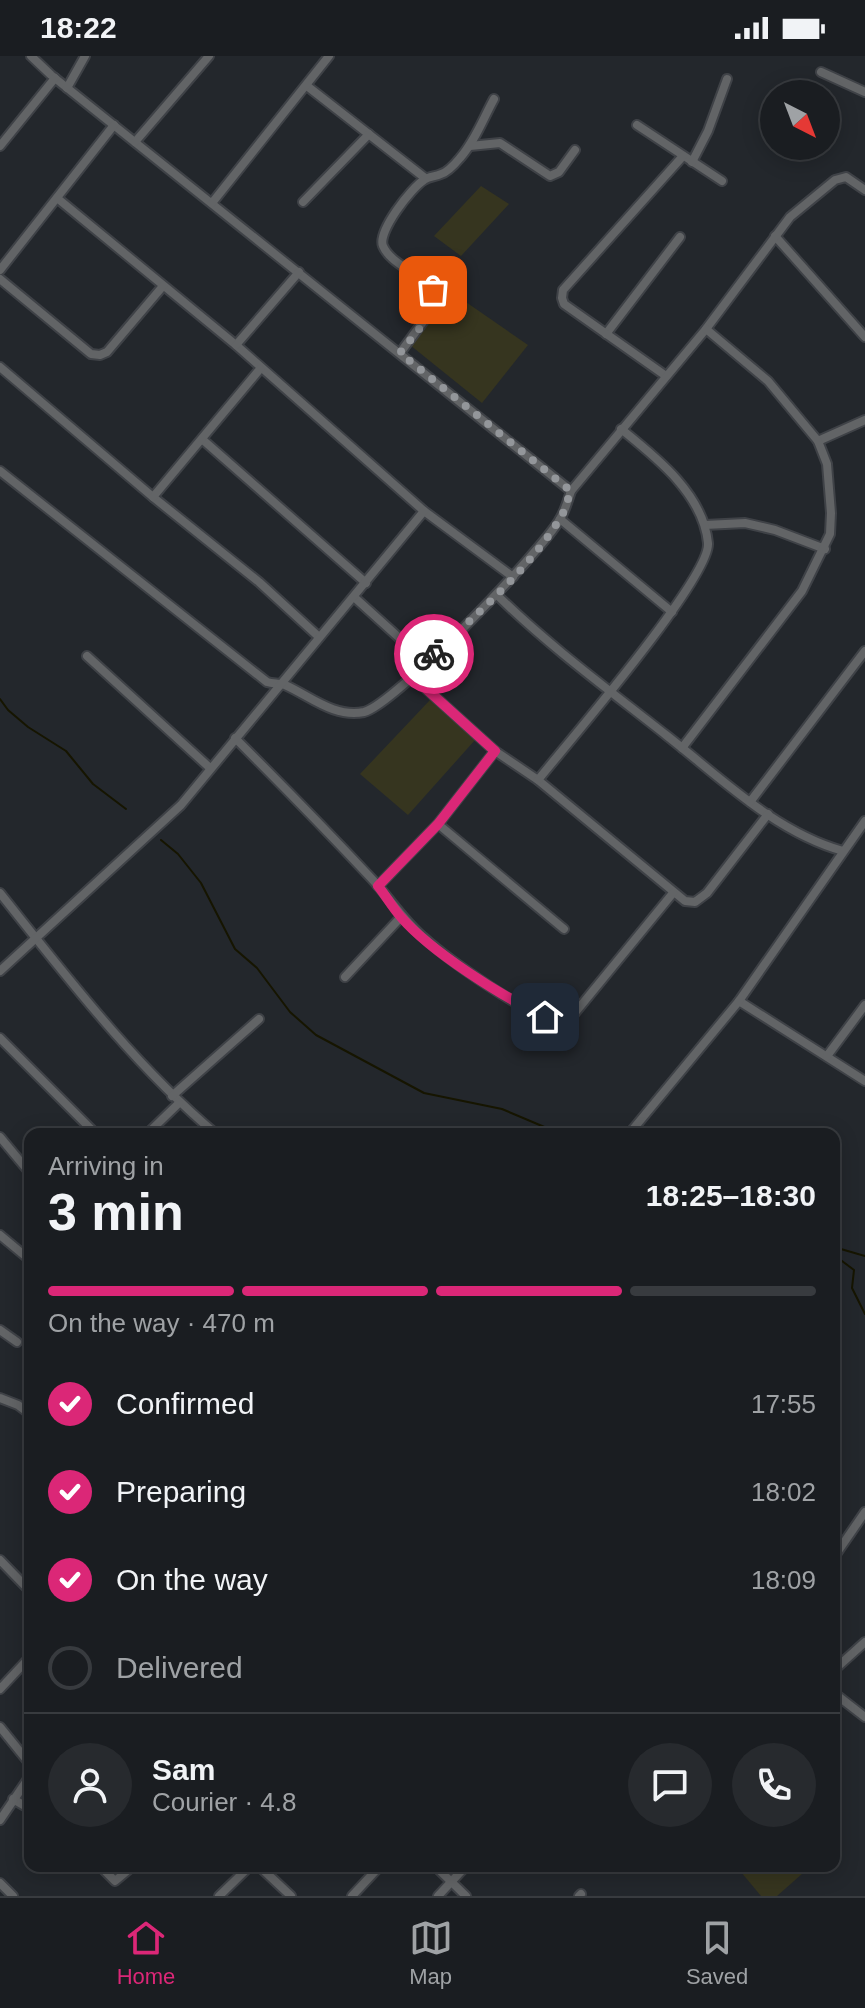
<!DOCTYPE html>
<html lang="en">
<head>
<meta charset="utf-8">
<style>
  :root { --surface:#1a1d21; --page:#272a2e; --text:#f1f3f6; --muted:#9fa2a5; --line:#383b3f; --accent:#db2777 }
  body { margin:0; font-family:Helvetica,sans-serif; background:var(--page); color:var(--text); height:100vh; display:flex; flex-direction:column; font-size:30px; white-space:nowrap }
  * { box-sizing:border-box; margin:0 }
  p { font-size:26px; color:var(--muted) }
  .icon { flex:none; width:44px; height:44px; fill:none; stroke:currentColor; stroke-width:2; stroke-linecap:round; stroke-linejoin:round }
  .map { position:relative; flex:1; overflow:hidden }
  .side { position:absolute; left:24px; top:1072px; width:816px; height:744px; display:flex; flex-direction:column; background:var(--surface); border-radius:16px; box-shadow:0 4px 20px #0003,0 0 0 2px var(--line) }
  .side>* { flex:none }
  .needle { width:52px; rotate:138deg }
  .tools { position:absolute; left:760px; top:24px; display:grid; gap:16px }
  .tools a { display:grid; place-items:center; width:80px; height:80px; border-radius:50%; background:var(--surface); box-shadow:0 4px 20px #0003,0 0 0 2px var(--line); font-size:40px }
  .pin { position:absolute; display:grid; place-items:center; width:68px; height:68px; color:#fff; margin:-34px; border-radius:16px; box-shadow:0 4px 12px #0006 }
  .courier { position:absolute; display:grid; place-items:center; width:80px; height:80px; margin:-40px; border:6px solid #db2777; border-radius:50%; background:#fff; color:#222; box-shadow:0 2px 10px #0007 }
  .summary em { font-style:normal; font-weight:700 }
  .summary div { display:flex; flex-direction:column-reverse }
  .summary { display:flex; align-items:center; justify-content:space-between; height:136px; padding:0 24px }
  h1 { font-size:52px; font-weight:700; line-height:60px }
  .bar { display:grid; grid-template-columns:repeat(4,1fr); gap:12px 8px; align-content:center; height:96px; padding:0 24px }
  .bar i { height:10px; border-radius:6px; background:var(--line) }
  .bar .active { background:var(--accent) }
  .bar p { grid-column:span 4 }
  .line { display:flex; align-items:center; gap:20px; padding:0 24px; border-top:2px solid var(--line) }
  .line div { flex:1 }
  .round { display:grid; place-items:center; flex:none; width:84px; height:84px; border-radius:42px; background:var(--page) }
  ol { padding:0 24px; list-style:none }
  li { display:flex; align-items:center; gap:24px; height:88px }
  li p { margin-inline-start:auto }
  li .icon { padding:8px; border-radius:50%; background:var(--accent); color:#fff; stroke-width:4 }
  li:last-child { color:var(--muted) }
  li i { width:44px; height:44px; border:4px solid var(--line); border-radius:50% }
  .status { display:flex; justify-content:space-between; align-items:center; height:56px; padding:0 40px; background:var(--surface); direction:ltr }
  .status svg { height:22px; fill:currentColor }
  .tab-bar { display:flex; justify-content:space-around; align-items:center; height:112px; border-top:2px solid var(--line); background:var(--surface); font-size:22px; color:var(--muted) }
  .tab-bar a { display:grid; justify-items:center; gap:4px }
  .tab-bar .active { color:var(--accent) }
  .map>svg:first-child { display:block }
  .green { fill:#36351f }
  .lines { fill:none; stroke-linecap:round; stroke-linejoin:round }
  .stream { stroke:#161500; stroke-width:2 }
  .minor-casing { stroke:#3f4247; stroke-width:12 }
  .minor { stroke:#626466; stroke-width:8 }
  .done { stroke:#93969a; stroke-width:8; stroke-dasharray:0 14.4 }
  .route { stroke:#db2777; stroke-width:10 }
</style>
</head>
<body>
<div class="status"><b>18:22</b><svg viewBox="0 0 49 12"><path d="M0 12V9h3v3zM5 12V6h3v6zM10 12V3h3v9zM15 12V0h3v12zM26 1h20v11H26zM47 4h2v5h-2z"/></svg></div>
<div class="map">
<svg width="865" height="1840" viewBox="0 0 865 1840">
  <rect width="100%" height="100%" fill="#23272c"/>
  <g class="green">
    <path d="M 481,130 L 509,148 L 461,200 L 434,180 Z"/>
    <path d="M 450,235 L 528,289 L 482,347 L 410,289 Z"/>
    <path d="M 430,644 L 475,684 L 408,759 L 360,718 Z"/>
    <path d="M 736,1810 L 811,1810 L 777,1840 L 761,1840 Z"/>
  </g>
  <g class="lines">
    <g class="stream">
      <path d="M 0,643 L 8,654 L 28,671 L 66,695 L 93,728 L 126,753"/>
      <path d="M 161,784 L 178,798 L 201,827 L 235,893 L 257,912 L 290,956 L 316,979 L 424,1037 L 502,1053 L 561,1078"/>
      <path d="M 834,1191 L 865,1200"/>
      <path d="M 834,1199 L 854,1214 L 852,1232 L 865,1258"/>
    </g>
    <defs>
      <g id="minor">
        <path d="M 31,0 L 51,19 L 571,435"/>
        <path d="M 821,16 L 865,36"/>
        <path d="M 307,30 L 425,122"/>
        <path d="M 67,32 L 85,0"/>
        <path d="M 637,69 L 722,125"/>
        <path d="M 135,86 L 209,0"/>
        <path d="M 0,90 L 55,22"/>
        <path d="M 470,90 L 500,87 L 550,120 L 559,116 L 575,94"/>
        <path d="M 692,106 L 708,75 L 727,23"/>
        <path d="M 57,142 L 236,289 L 424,455 L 513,521"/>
        <path d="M 303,146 L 369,78"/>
        <path d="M 212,147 L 329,0"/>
        <path d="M 775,180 L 865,281"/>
        <path d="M 0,214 L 114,69"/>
        <path d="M 0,223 L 91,298 L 100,299 L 107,296 L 163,230"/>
        <path d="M 606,278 L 680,181"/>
        <path d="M 236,289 L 299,216"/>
        <path d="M 400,297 L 434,251 L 436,241 C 427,218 392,211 383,190 C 377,176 411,132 424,124 C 429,120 435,121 441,118 C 448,116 455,108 460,102 C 475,85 483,63 494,43"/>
        <path d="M 0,311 L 153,441 L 259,526 L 319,581"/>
        <path d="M 666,320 L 564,248 L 562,242 L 563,234 L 683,100"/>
        <path d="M 203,384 L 366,527"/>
        <path d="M 818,385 L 865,364"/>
        <path d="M 0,415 L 267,626 C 273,628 279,627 285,629 C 310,640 334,662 364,656 C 394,649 542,495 560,463 C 565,455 568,444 571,435 L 706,273 L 790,161 L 835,124 L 846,121 L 865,134"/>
        <path d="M 153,441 L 260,313"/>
        <path d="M 560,463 L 672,556"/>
        <path d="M 705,469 L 745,467 L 775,474 L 825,493"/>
        <path d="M 497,539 C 549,590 609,634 666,679 C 721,722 775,776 843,795"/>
        <path d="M 354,541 L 426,606"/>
        <path d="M 87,600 L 210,712"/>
        <path d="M 412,620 L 495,695 L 538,724 L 685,845 L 695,846 L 707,837 L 768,758"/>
        <path d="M 235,682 C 281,728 326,774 371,822 C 389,841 402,863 423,881 C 445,901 530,963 557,963 C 562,963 568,960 574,958 L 673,837"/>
        <path d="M 682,692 L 802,535 L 830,478 L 831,457 L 827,408 L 818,385 L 768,325 L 706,273"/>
        <path d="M 538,724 C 566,689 711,521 708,487 C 703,438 657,402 621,373"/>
        <path d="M 750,746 L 865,595"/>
        <path d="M 438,768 L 564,873"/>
        <path d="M 378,830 L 438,768 L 495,695"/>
        <path d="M 0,837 C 67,921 134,1009 216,1078"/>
        <path d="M 0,915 L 181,749 L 424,455"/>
        <path d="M 345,921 L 401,861"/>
        <path d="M 739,945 L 865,1025"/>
        <path d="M 0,982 L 96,1078"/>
        <path d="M 827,1000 L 865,949"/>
        <path d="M 172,1040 L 259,963"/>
        <path d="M 147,1078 L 179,1047"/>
        <path d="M 629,1078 L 739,945 L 865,765"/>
        <path d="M 0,1081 L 30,1117"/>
        <path d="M 0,1179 L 30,1204"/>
        <path d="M 0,1274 L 17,1286"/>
        <path d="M 0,1342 L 18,1349 L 30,1358"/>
        <path d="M 834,1501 L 865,1456"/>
        <path d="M 0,1504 L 30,1535"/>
        <path d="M 834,1614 L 865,1586"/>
        <path d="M 0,1633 L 30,1601"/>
        <path d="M 834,1637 L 865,1661"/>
        <path d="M 0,1671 L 30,1708"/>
        <path d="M 13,1743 L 30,1753"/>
        <path d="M 0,1764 L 30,1720"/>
        <path d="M 100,1810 L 115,1825 L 133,1810"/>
        <path d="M 259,1810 L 291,1840"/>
        <path d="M 435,1810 L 466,1840"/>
        <path d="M 0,1827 L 13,1840"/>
        <path d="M 219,1840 L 250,1810"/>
        <path d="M 352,1840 L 380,1810"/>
        <path d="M 438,1840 L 466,1810"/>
        <path d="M 579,1840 L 581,1838"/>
      </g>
    </defs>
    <use href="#minor" class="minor-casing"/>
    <use href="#minor" class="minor"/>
  </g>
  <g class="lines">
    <path class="done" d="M 433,234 C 442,251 411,282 400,297 L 571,435 C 567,444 565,456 559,464 C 529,513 476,559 434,598"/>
    <path class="route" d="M 434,598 L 412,620 L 495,695 L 438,768 L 378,830 C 386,840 392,851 401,861 C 431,896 503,941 545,961"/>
  </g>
</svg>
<div class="tools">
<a><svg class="needle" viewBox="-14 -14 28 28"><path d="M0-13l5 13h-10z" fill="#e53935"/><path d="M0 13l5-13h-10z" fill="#9fa2a5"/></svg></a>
</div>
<div class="pin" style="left:433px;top:234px;background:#ea580c"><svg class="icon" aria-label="bag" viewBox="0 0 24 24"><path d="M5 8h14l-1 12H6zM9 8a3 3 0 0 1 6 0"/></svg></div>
<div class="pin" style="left:545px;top:961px;background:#1f2937"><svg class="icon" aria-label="home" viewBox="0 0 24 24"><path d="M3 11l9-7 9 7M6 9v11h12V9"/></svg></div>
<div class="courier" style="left:434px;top:598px"><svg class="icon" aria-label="bike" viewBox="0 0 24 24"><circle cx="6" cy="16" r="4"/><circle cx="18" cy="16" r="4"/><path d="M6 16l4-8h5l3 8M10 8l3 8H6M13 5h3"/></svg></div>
<section class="side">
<div class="summary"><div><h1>3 min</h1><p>Arriving in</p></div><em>18:25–18:30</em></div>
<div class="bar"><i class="active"></i><i class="active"></i><i class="active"></i><i></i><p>On the way · 470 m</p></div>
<ol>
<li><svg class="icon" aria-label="check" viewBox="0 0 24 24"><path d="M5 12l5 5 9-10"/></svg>Confirmed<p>17:55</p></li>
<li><svg class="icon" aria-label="check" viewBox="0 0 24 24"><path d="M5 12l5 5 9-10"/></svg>Preparing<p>18:02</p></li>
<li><svg class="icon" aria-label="check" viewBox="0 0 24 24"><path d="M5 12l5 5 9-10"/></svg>On the way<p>18:09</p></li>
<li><i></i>Delivered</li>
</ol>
<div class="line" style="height:144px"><a class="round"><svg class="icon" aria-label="person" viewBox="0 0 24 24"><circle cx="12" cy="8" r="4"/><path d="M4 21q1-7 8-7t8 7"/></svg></a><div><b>Sam</b><p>Courier · 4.8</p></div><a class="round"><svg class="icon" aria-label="chat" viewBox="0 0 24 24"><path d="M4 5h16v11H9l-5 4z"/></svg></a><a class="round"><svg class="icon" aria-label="phone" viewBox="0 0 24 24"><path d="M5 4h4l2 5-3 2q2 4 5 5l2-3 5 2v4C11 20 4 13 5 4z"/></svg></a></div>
</section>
</div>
<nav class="tab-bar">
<a class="active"><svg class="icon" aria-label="home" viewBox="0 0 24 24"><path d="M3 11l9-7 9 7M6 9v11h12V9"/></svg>Home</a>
<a><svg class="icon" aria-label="map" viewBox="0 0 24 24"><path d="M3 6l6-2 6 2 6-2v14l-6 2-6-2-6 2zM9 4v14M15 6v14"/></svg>Map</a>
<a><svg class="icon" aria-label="saved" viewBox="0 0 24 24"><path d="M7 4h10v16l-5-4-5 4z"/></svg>Saved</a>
</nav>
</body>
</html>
